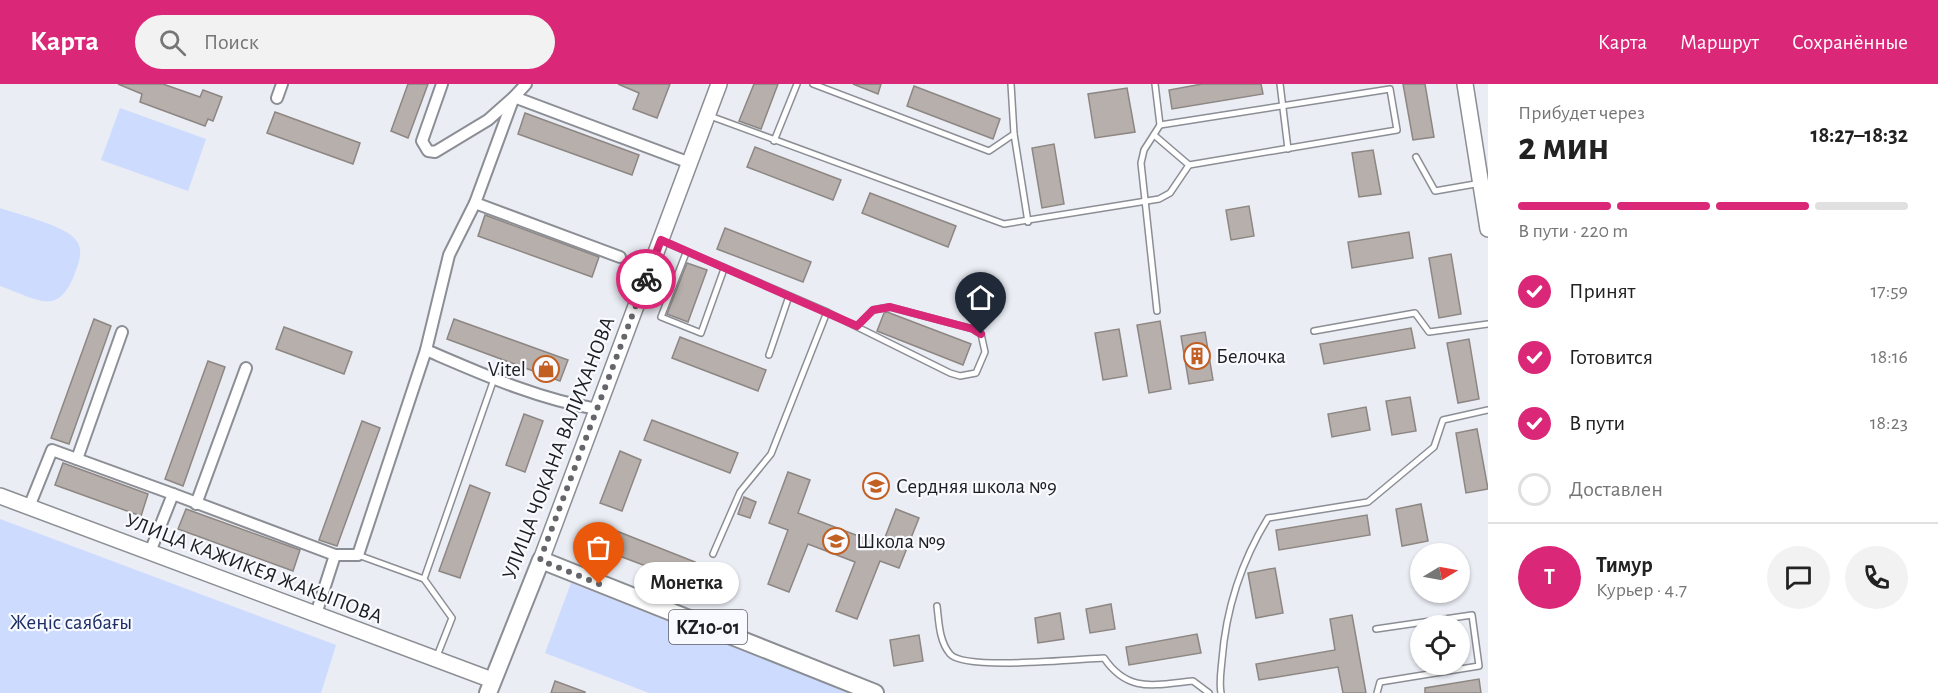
<!DOCTYPE html>
<html lang="ru">
<head>
<meta charset="utf-8">
<style>
  :root { --surface:#fff; --page:#f2f2f2; --text:#222; --muted:#767676; --line:#e0e0e0; --accent:#db2777 }
  body { margin:0; font-family:"Alegreya Sans",sans-serif; background:var(--page); color:var(--text); height:100vh; display:flex; flex-direction:column; font-size:22px; white-space:nowrap }
  * { box-sizing:border-box; margin:0 }
  p { font-size:20px; color:var(--muted) }
  .icon { flex:none; width:33px; height:33px; fill:none; stroke:currentColor; stroke-width:2; stroke-linecap:round; stroke-linejoin:round }
  .map { position:relative; flex:1; overflow:hidden }
  .details { display:flex; flex-direction:column; background:var(--surface); width:450px }
  .details>* { flex:none }
  .needle { width:39px; rotate:80deg }
  .tools { position:absolute; left:1410px; top:459px; display:grid; gap:12px }
  .tools a { display:grid; place-items:center; width:60px; height:60px; border-radius:50%; background:var(--surface); box-shadow:0 2px 4px #0004; font-size:30px }
  .pin { position:absolute; display:grid; place-items:center; width:51px; height:51px; color:#fff; margin:-62px -26px; border-radius:50% 50% 50% 0; rotate:-45deg; box-shadow:0 0 6px #0007 }
  .pin .icon { rotate:45deg }
  .courier { position:absolute; display:grid; place-items:center; width:60px; height:60px; margin:-30px; border:4px solid #db2777; border-radius:50%; background:#fff; color:#222; box-shadow:0 2px 8px #0007 }
  .bubble { position:absolute; height:42px; border-radius:21px; background:var(--surface); box-shadow:0 2px 4px #0004; font-size:20px; font-weight:700; line-height:42px; text-align:center }
  .head em { font-style:normal; font-weight:700 }
  .head div { display:flex; flex-direction:column-reverse }
  .head { display:flex; align-items:center; justify-content:space-between; height:102px; padding:0 30px }
  h1 { font-size:39px; font-weight:700; line-height:45px }
  .bar { display:grid; grid-template-columns:repeat(4,1fr); gap:9px 6px; align-content:center; height:72px; padding:0 30px }
  .bar i { height:8px; border-radius:4px; background:var(--line) }
  .bar .current { background:var(--accent) }
  .bar p { grid-column:span 4 }
  .line { display:flex; align-items:center; gap:15px; padding:0 30px; border-top:2px solid var(--line) }
  .line div { flex:1 }
  .round { display:grid; place-items:center; flex:none; width:63px; height:63px; border-radius:32px; background:var(--page) }
  ol { padding:0 30px; list-style:none }
  li { display:flex; align-items:center; gap:18px; height:66px }
  li p { margin-inline-start:auto }
  li .icon { padding:6px; border-radius:50%; background:var(--accent); color:#fff; stroke-width:4 }
  li:last-child { color:var(--muted) }
  li i { width:33px; height:33px; border:3px solid var(--line); border-radius:50% }
  header { display:flex; align-items:center; gap:36px; box-sizing:border-box; height:84px; padding:0 30px; background:var(--accent); color:#fff }
  header strong { font-size:28px }
  nav { display:flex; gap:33px; margin-inline-start:auto; font-size:21px }
  .search { width:420px; height:54px; background:var(--page); display:flex; align-items:center; gap:15px; box-sizing:border-box; padding:0 21px; border-radius:33px; color:var(--muted); font-size:22px }
  main { display:flex; flex:1; min-height:0 }
  .map>svg:first-child { display:block }
  .green { fill:#ccdbfe }
  .building { fill:#b6afab; stroke:#8d8682; stroke-width:1.5 }
  .lines { fill:none; stroke-linecap:round; stroke-linejoin:round }
  .lane-casing { stroke:#8b8e94; stroke-width:8 }
  .street-casing { stroke:#8b8e94; stroke-width:14 }
  .secondary-casing { stroke:#8b8e94; stroke-width:18 }
  .primary-casing { stroke:#8b8e94; stroke-width:20 }
  .lane { stroke:#fff; stroke-width:5 }
  .street { stroke:#fff; stroke-width:10 }
  .secondary { stroke:#fff; stroke-width:15 }
  .primary { stroke:#fff; stroke-width:16 }
  .done { stroke:#65666b; stroke-width:6; stroke-dasharray:0 10.8 }
  .route { stroke:#db2777; stroke-width:8 }
  .labels { text-anchor:middle; stroke-width:4.5; stroke-linejoin:round; paint-order:stroke }
  .shield { fill:#f8faff; stroke:#5f6064; stroke-width:1.5 }
  .shield-label { font-size:20px; font-weight:bold; fill:#1d1e21 }
  .poi-label { font-size:21px; fill:#1d1e21; stroke:#f8faff; text-anchor:start }
  .street-label { font-size:21px; fill:#1d1e21; stroke:#f8faff }
  .park-label { font-size:21px; fill:#1d2f64; stroke:#f8faff }
</style>
</head>
<body>
<header>
<strong>Карта</strong>
<div class="search"><svg class="icon" aria-label="search" viewBox="0 0 24 24"><circle cx="10" cy="10" r="6"/><path d="M15 15l6 6"/></svg>Поиск</div>
<nav><a>Карта</a><a>Маршрут</a><a>Сохранённые</a></nav>
</header>
<main>
<div class="map">
<svg width="1488" height="609" viewBox="0 0 1488 609">
  <rect width="100%" height="100%" fill="#eaedf4"/>
  <g class="green">
    <path d="M 120,24 L 206,55 L 188,107 L 101,76 Z"/>
    <path d="M 0,124 C 17,130 66,142 76,156 C 83,165 80,176 76,186 C 59,235 38,215 0,202 Z"/>
    <path d="M 0,435 L 336,561 L 321,609 L 0,609 Z"/>
    <path d="M 571,499 L 850,609 L 649,609 L 545,569 Z"/>
  </g>
  <g class="building">
    <path d="M 118,0 L 163,0 L 200,13 L 203,6 L 222,13 L 213,37 L 208,35 L 205,42 L 140,18 L 142,10 Z"/>
    <path d="M 408,0 L 428,0 L 408,54 L 391,47 Z"/>
    <path d="M 618,0 L 670,0 L 657,34 L 633,25 L 639,9 Z"/>
    <path d="M 754,0 L 778,0 L 761,45 L 739,37 Z"/>
    <path d="M 853,0 L 881,0 L 878,10 Z"/>
    <path d="M 1202,0 L 1261,0 L 1263,10 L 1172,25 L 1169,6 Z"/>
    <path d="M 1403,0 L 1425,0 L 1434,53 L 1413,56 Z"/>
    <path d="M 914,2 L 1000,35 L 993,55 L 907,22 Z"/>
    <path d="M 1127,4 L 1135,48 L 1095,54 L 1088,10 Z"/>
    <path d="M 275,28 L 360,59 L 353,80 L 267,49 Z"/>
    <path d="M 525,29 L 639,71 L 632,91 L 518,50 Z"/>
    <path d="M 1054,60 L 1064,120 L 1042,124 L 1032,64 Z"/>
    <path d="M 755,63 L 841,96 L 833,116 L 747,83 Z"/>
    <path d="M 1373,66 L 1381,110 L 1359,113 L 1352,69 Z"/>
    <path d="M 870,109 L 956,142 L 948,163 L 862,129 Z"/>
    <path d="M 1249,122 L 1254,152 L 1231,156 L 1226,126 Z"/>
    <path d="M 485,131 L 599,173 L 592,193 L 478,152 Z"/>
    <path d="M 725,144 L 811,178 L 803,198 L 717,165 Z"/>
    <path d="M 1409,148 L 1413,174 L 1352,184 L 1348,158 Z"/>
    <path d="M 1451,170 L 1461,230 L 1439,234 L 1429,174 Z"/>
    <path d="M 687,179 L 707,186 L 688,238 L 667,230 Z"/>
    <path d="M 887,228 L 971,260 L 963,281 L 877,247 L 884,229 Z"/>
    <path d="M 94,235 L 111,242 L 69,360 L 51,354 Z"/>
    <path d="M 454,235 L 568,276 L 560,297 L 447,255 Z"/>
    <path d="M 1160,237 L 1171,305 L 1149,309 L 1137,241 Z"/>
    <path d="M 284,243 L 352,268 L 344,290 L 276,265 Z"/>
    <path d="M 1411,244 L 1415,264 L 1324,280 L 1320,260 Z"/>
    <path d="M 1119,245 L 1127,292 L 1103,296 L 1095,249 Z"/>
    <path d="M 1205,248 L 1213,296 L 1189,300 L 1181,252 Z"/>
    <path d="M 680,253 L 766,286 L 758,307 L 672,274 Z"/>
    <path d="M 1469,255 L 1479,315 L 1458,319 L 1447,259 Z"/>
    <path d="M 208,277 L 225,283 L 183,402 L 165,395 Z"/>
    <path d="M 1410,313 L 1416,347 L 1392,351 L 1386,317 Z"/>
    <path d="M 1366,323 L 1370,346 L 1332,353 L 1328,330 Z"/>
    <path d="M 524,330 L 543,337 L 525,388 L 506,381 Z"/>
    <path d="M 652,336 L 738,369 L 730,389 L 644,356 Z"/>
    <path d="M 362,337 L 380,344 L 337,462 L 319,456 Z"/>
    <path d="M 1477,345 L 1488,405 L 1466,409 L 1456,349 Z"/>
    <path d="M 620,367 L 641,376 L 622,427 L 600,419 Z"/>
    <path d="M 63,379 L 148,410 L 141,432 L 55,401 Z"/>
    <path d="M 788,388 L 810,396 L 798,429 L 882,461 L 896,425 L 919,434 L 899,484 L 880,477 L 857,535 L 836,527 L 855,478 L 808,460 L 789,508 L 768,500 L 788,446 L 769,439 Z"/>
    <path d="M 470,401 L 490,409 L 460,494 L 439,487 Z"/>
    <path d="M 744,413 L 756,418 L 750,434 L 738,430 Z"/>
    <path d="M 1421,420 L 1428,457 L 1402,462 L 1396,425 Z"/>
    <path d="M 186,425 L 300,466 L 293,487 L 178,445 Z"/>
    <path d="M 1367,431 L 1370,451 L 1279,466 L 1276,446 Z"/>
    <path d="M 609,444 L 695,478 L 688,498 L 601,465 Z"/>
    <path d="M 1275,484 L 1283,529 L 1256,534 L 1248,489 Z"/>
    <path d="M 1111,520 L 1115,545 L 1090,549 L 1086,525 Z"/>
    <path d="M 1060,529 L 1064,555 L 1038,559 L 1035,534 Z"/>
    <path d="M 1352,531 L 1366,609 L 1343,609 L 1338,583 L 1259,596 L 1256,580 L 1335,566 L 1330,535 Z"/>
    <path d="M 1197,550 L 1201,569 L 1129,581 L 1126,563 Z"/>
    <path d="M 919,551 L 923,577 L 894,582 L 890,556 Z"/>
    <path d="M 1479,595 L 1481,609 L 1425,609 L 1425,604 Z"/>
    <path d="M 555,597 L 585,608 L 585,609 L 551,609 Z"/>
  </g>
  <g class="lines">
    <defs>
      <g id="lane">
        <path d="M 813,0 L 989,67 L 1014,50 L 1011,0"/>
        <path d="M 1155,0 L 1160,41 L 1144,66 L 1141,79 L 1157,227"/>
        <path d="M 1280,0 L 1288,65"/>
        <path d="M 710,32 L 1004,140 L 1159,115 L 1170,109 L 1189,81"/>
        <path d="M 1014,50 L 1028,138"/>
        <path d="M 1154,51 L 1189,81 L 1397,46 L 1390,5 L 1160,41"/>
        <path d="M 774,57 L 797,0"/>
        <path d="M 1416,73 L 1435,107 L 1481,99"/>
        <path d="M 663,157 L 827,228 L 950,289 L 960,292 L 976,289 L 985,268 L 981,250 L 973,245 L 890,223 L 873,226 L 857,242"/>
        <path d="M 686,169 L 661,233 L 701,249 L 724,185"/>
        <path d="M 1314,247 L 1415,229 L 1429,248 L 1488,240"/>
        <path d="M 769,271 L 789,212"/>
        <path d="M 713,470 L 740,408 L 771,370 L 827,228"/>
        <path d="M 358,471 L 424,495"/>
        <path d="M 937,522 C 939,538 939,557 950,570 C 964,587 1078,575 1104,574 C 1128,609 1153,601 1193,597 L 1209,609"/>
        <path d="M 1376,545 L 1472,531 L 1479,582 L 1380,598 L 1377,609"/>
        <path d="M 437,572 L 452,534 L 424,495 L 494,295"/>
        <path d="M 1221,609 C 1219,598 1221,587 1222,576 C 1226,524 1241,478 1268,434 L 1368,418 L 1434,363 L 1443,336 L 1488,326"/>
      </g>
      <g id="street">
        <path d="M 442,0 L 422,57 L 428,67 L 435,68 L 488,36 L 514,13 L 690,79"/>
        <path d="M 526,0 L 514,13 L 475,119 L 449,171 L 426,266 C 482,290 537,315 597,325"/>
        <path d="M 277,14 L 282,0"/>
        <path d="M 475,119 L 620,173"/>
        <path d="M 77,375 L 122,248"/>
        <path d="M 173,410 L 335,471"/>
        <path d="M 196,420 L 246,284"/>
        <path d="M 29,423 L 52,366 L 173,410 L 150,468"/>
        <path d="M 316,530 L 335,471 L 358,471 L 426,266"/>
      </g>
      <g id="secondary">
        <path d="M 1465,0 L 1488,145"/>
        <path d="M 0,412 L 492,596"/>
        <path d="M 541,476 L 719,0"/>
      </g>
      <path id="primary" d="M 488,609 L 541,476 L 875,609"/>
    </defs>
    <use href="#lane" class="lane-casing"/>
    <use href="#street" class="street-casing"/>
    <use href="#secondary" class="secondary-casing"/>
    <use href="#primary" class="primary-casing"/>
    <use href="#lane" class="lane"/>
    <use href="#street" class="street"/>
    <use href="#secondary" class="secondary"/>
    <use href="#primary" class="primary"/>
  </g>
  <g class="lines">
    <path class="done" d="M 599,500 L 540,476 L 646,195"/>
    <path class="route" d="M 646,195 L 661,156 L 857,242 L 873,226 L 890,223 L 973,245 L 981,250"/>
  </g>
  <defs>
    <symbol id="building-ring" viewBox="-11 -11 22 22"><circle r="9.5" fill="#f8faff" stroke="#c26024" stroke-width="1.5"/><path d="M-4-6H4V6H1V3H-1V6H-4ZM-2.5-4.3h1.7v1.8h-1.7ZM.8-4.3h1.7v1.8H.8ZM-2.5-1h1.7V.8h-1.7ZM.8-1h1.7V.8H.8Z" fill="#c26024"/></symbol>
    <symbol id="shop-ring" viewBox="-11 -11 22 22"><circle r="9.5" fill="#f8faff" stroke="#c26024" stroke-width="1.5"/><path d="M-5-2.5h2.3a2.7 3.5 0 0 1 5.4 0H5L5.5 6h-11ZM-1.5-2.5h3a1.5 2.3 0 0 0-3 0Z" fill="#c26024"/></symbol>
    <symbol id="school-ring" viewBox="-11 -11 22 22"><circle r="9.5" fill="#f8faff" stroke="#c26024" stroke-width="1.5"/><path d="M0-5L7-2L0 1L-7-2ZM-4 1L0 2.5L4 1V4Q0 6-4 4Z" fill="#c26024"/></symbol>
  </defs>
  <g fill-rule="evenodd">
    <use href="#building-ring" x="1182" y="257" width="30" height="30"/>
    <use href="#shop-ring" x="531" y="270" width="30" height="30"/>
    <use href="#school-ring" x="861" y="387" width="30" height="30"/>
    <use href="#school-ring" x="821" y="442" width="30" height="30"/>
  </g>
  <g class="labels">
    <rect class="shield" x="669" y="526" width="78" height="34" rx="4.5"/>
    <g class="shield-label">
      <text x="708" y="550">KZ10-01</text>
    </g>
    <g class="poi-label">
      <text x="1216" y="279">Белочка</text>
      <text x="526" y="292" text-anchor="end">Vitel</text>
      <text x="896" y="409">Сердняя школа №9</text>
      <text x="856" y="464">Школа №9</text>
    </g>
    <g class="street-label">
      <text transform="translate(558 364) rotate(-69)" y="7">УЛИЦА ЧОКАНА ВАЛИХАНОВА</text>
      <text transform="translate(254 484) rotate(21)" y="7">УЛИЦА КАЖИКЕЯ ЖАКЫПОВА</text>
    </g>
    <g class="park-label">
      <text x="71" y="545">Жеңіс саябағы</text>
    </g>
  </g>
</svg>
<div class="tools">
<a><svg class="needle" viewBox="-14 -14 28 28"><path d="M0-13l5 13h-10z" fill="#e53935"/><path d="M0 13l5-13h-10z" fill="#767676"/></svg></a>
<a><svg class="icon" aria-label="locate" viewBox="0 0 24 24"><circle cx="12" cy="12" r="6"/><path d="M12 2v4M12 18v4M2 12h4M18 12h4"/></svg></a>
</div>
<div class="pin" style="left:599px;top:500px;background:#ea580c"><svg class="icon" aria-label="bag" viewBox="0 0 24 24"><path d="M5 8h14l-1 12H6zM9 8a3 3 0 0 1 6 0"/></svg></div>
<div class="pin" style="left:981px;top:250px;background:#1f2937"><svg class="icon" aria-label="home" viewBox="0 0 24 24"><path d="M3 11l9-7 9 7M6 9v11h12V9"/></svg></div>
<div class="courier" style="left:646px;top:195px"><svg class="icon" aria-label="bike" viewBox="0 0 24 24"><circle cx="6" cy="16" r="4"/><circle cx="18" cy="16" r="4"/><path d="M6 16l4-8h5l3 8M10 8l3 8H6M13 5h3"/></svg></div>
<div class="bubble" style="left:634px;top:478px;width:105px">Монетка</div>
</div>
<section class="details">
<div class="head"><div><h1>2 мин</h1><p>Прибудет через</p></div><em>18:27–18:32</em></div>
<div class="bar"><i class="current"></i><i class="current"></i><i class="current"></i><i></i><p>В пути · 220 m</p></div>
<ol>
<li><svg class="icon" aria-label="check" viewBox="0 0 24 24"><path d="M5 12l5 5 9-10"/></svg>Принят<p>17:59</p></li>
<li><svg class="icon" aria-label="check" viewBox="0 0 24 24"><path d="M5 12l5 5 9-10"/></svg>Готовится<p>18:16</p></li>
<li><svg class="icon" aria-label="check" viewBox="0 0 24 24"><path d="M5 12l5 5 9-10"/></svg>В пути<p>18:23</p></li>
<li><i></i>Доставлен</li>
</ol>
<div class="line" style="height:108px"><b class="round" style="background:var(--accent);color:#fff">Т</b><div><b>Тимур</b><p>Курьер · 4.7</p></div><a class="round"><svg class="icon" aria-label="chat" viewBox="0 0 24 24"><path d="M4 5h16v11H9l-5 4z"/></svg></a><a class="round"><svg class="icon" aria-label="phone" viewBox="0 0 24 24"><path d="M5 4h4l2 5-3 2q2 4 5 5l2-3 5 2v4C11 20 4 13 5 4z"/></svg></a></div>
</section>
</main>
</body>
</html>
